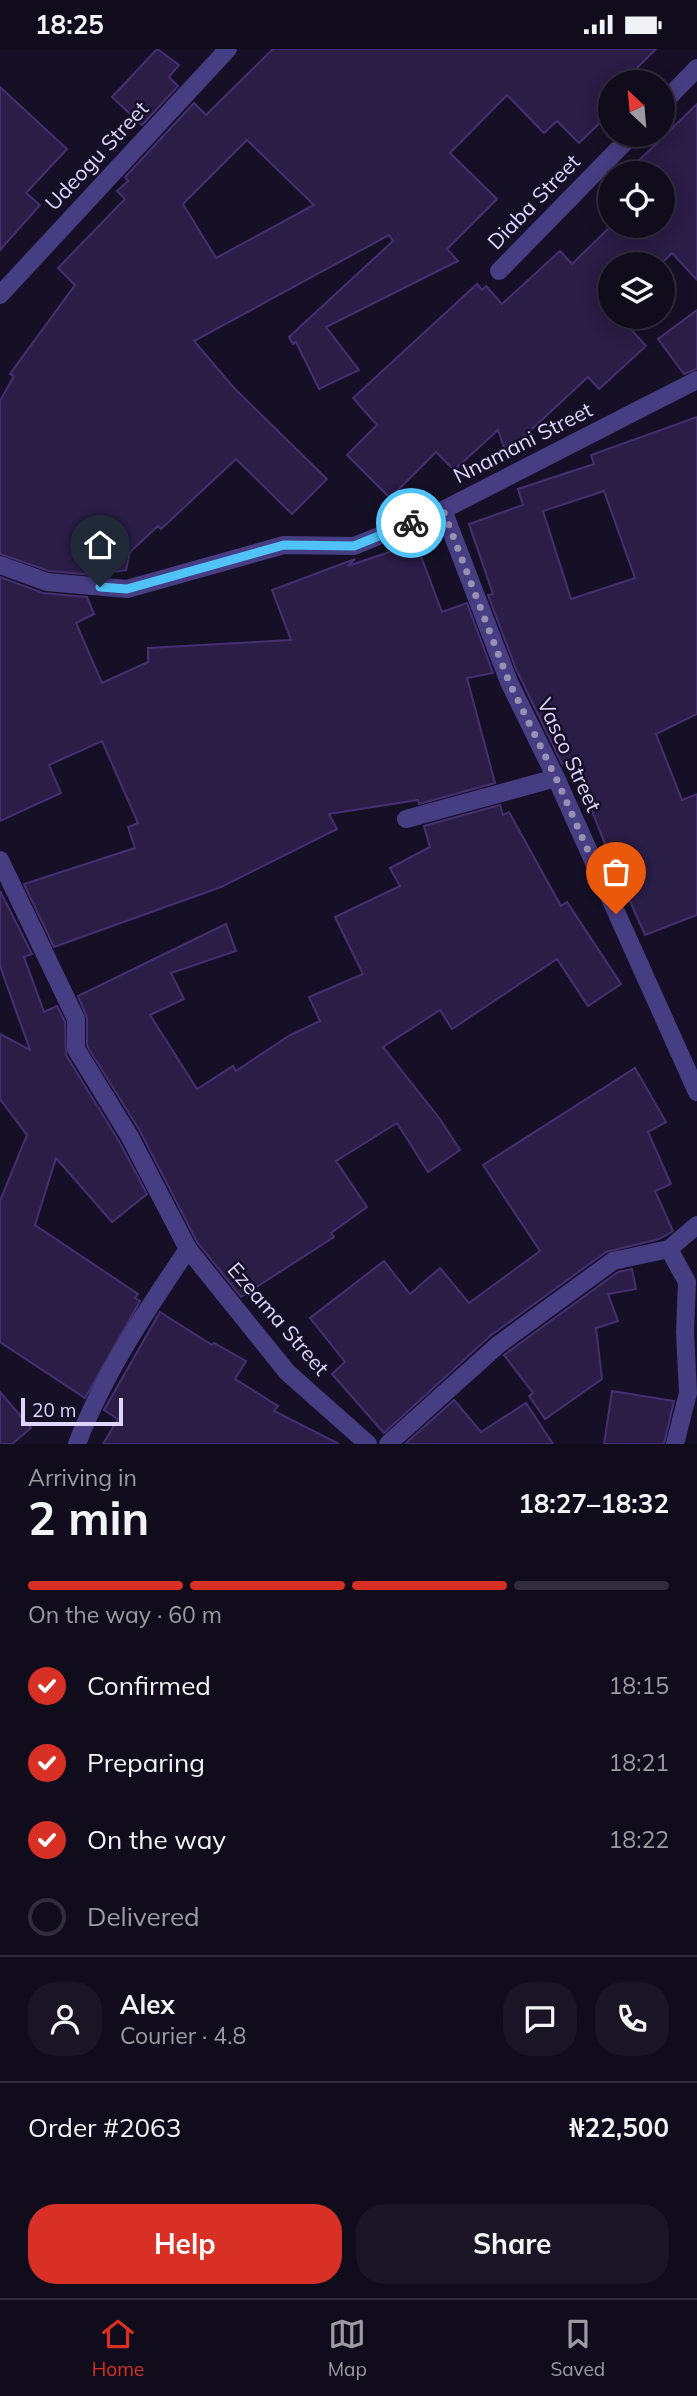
<!DOCTYPE html>
<html lang="en">
<head>
<meta charset="utf-8">
<style>
  :root { --surface:#100c1c; --page:#191525; --text:#f1f3f6; --muted:#9c9ba3; --line:#302c3b; --accent:#d93025 }
  body { margin:0; font-family:Mulish,sans-serif; background:var(--page); color:var(--text); height:100vh; display:flex; flex-direction:column; font-size:26px; white-space:nowrap }
  * { box-sizing:border-box; margin:0 }
  p { font-size:23px; color:var(--muted) }
  .icon { flex:none; width:38px; height:38px; fill:none; stroke:currentColor; stroke-width:2; stroke-linecap:round; stroke-linejoin:round }
  .map { position:relative; height:1395px; overflow:hidden }
  .side { display:flex; flex-direction:column; background:var(--surface); flex:1 }
  .side>* { flex:none }
  .needle { width:46px; rotate:334deg }
  .controls { position:absolute; left:598px; top:21px; display:grid; gap:14px }
  .controls a { display:grid; place-items:center; width:77px; height:77px; border-radius:50%; background:var(--surface); box-shadow:0 4px 18px #0003,0 0 0 2px var(--line); font-size:35px }
  .scale { position:absolute; left:21px; bottom:18px; width:102px; box-sizing:border-box; padding-left:7px; border:4px solid #dfd6fe; border-top:0; font-size:19px; line-height:24px; white-space:nowrap; color:#dfd6fe; -webkit-text-stroke:5px #161026; paint-order:stroke }
  .pin { position:absolute; display:grid; place-items:center; width:60px; height:60px; color:#fff; margin:-72px -30px; border-radius:50% 50% 50% 0; rotate:-45deg; box-shadow:0 0 7px #0007 }
  .pin .icon { rotate:45deg }
  .courier { position:absolute; display:grid; place-items:center; width:70px; height:70px; margin:-35px; border:5px solid #4fc3f7; border-radius:50%; background:#fff; color:#222; box-shadow:0 2px 9px #0007 }
  .head em { font-style:normal; font-weight:700 }
  .head div { display:flex; flex-direction:column-reverse }
  .head { display:flex; align-items:center; justify-content:space-between; height:119px; padding:0 28px }
  h1 { font-size:46px; font-weight:700; line-height:52px }
  .bar { display:grid; grid-template-columns:repeat(4,1fr); gap:10px 7px; align-content:center; height:84px; padding:0 28px }
  .bar i { height:9px; border-radius:5px; background:var(--line) }
  .bar .current { background:var(--accent) }
  .bar p { grid-column:span 4 }
  .line { display:flex; align-items:center; gap:18px; padding:0 28px; border-top:2px solid var(--line) }
  .line div { flex:1 }
  .round { display:grid; place-items:center; flex:none; width:74px; height:74px; border-radius:28px; background:var(--page) }
  ol { padding:0 28px; list-style:none }
  li { display:flex; align-items:center; gap:21px; height:77px }
  li p { margin-inline-start:auto }
  li .icon { padding:7px; border-radius:50%; background:var(--accent); color:#fff; stroke-width:4 }
  li:last-child { color:var(--muted) }
  li i { width:38px; height:38px; border:4px solid var(--line); border-radius:50% }
  .primary-button { display:flex; gap:14px; margin-top:auto; padding:14px 28px }
  .primary-button a { flex:1; height:80px; border-radius:28px; background:var(--accent); color:#fff; font-size:28px; font-weight:700; line-height:80px; text-align:center }
  .primary-button a+a { background:var(--page); color:var(--text) }
  .status { display:flex; justify-content:space-between; align-items:center; height:49px; padding:0 35px; background:var(--surface); direction:ltr }
  .status svg { height:19px; fill:currentColor }
  .tab-bar { display:flex; justify-content:space-around; align-items:center; height:98px; border-top:2px solid var(--line); background:var(--surface); font-size:19px; color:var(--muted) }
  .tab-bar a { display:grid; justify-items:center; gap:4px }
  .tab-bar .current { color:var(--accent) }
  .map>svg:first-child { display:block }
  .building { fill:#2a1d46; stroke:#443071; stroke-width:2; fill-rule:evenodd }
  .lines { fill:none; stroke-linecap:round; stroke-linejoin:round }
  .street { stroke:#473d83; stroke-width:18 }
  .done { stroke:#9991b2; stroke-width:7; stroke-dasharray:0 12.6 }
  .route { stroke:#4fc3f7; stroke-width:9 }
  .labels { text-anchor:middle; stroke-width:5; stroke-linejoin:round; paint-order:stroke }
  .street-label { font-size:21px; fill:#dfd6fe; stroke:#161026 }
</style>
</head>
<body>
<div class="status"><b>18:25</b><svg viewBox="0 0 49 12"><path d="M0 12V9h3v3zM5 12V6h3v6zM10 12V3h3v9zM15 12V0h3v12zM26 1h20v11H26zM47 4h2v5h-2z"/></svg></div>
<div class="map">
<svg width="697" height="1395" viewBox="0 0 697 1395">
  <rect width="100%" height="100%" fill="#161026"/>
  <g class="building">
    <path d="M 157,0 L 179,16 L 169,28 L 178,37 L 142,76 L 112,48 Z"/>
    <path d="M 273,0 L 656,0 L 623,33 L 611,33 L 611,63 L 579,94 L 557,72 L 544,84 L 507,46 L 450,104 L 497,150 L 447,200 L 458,212 L 326,278 L 359,321 L 319,340 L 296,293 L 293,295 L 289,288 L 393,192 L 389,186 L 194,292 L 234,339 L 327,430 L 292,465 L 236,410 L 161,480 L 158,477 L 130,503 L 126,521 L 93,526 L 49,522 L 0,505 L 0,352 L 14,327 L 10,325 L 75,236 L 58,219 L 125,150 L 117,142 L 128,132 L 125,128 L 194,54 L 206,66 ZM 247,91 L 314,156 L 216,209 L 183,155 Z"/>
    <path d="M 0,38 L 67,100 L 26,144 L 40,156 L 0,201 Z"/>
    <path d="M 697,55 L 697,231 L 672,204 L 661,215 L 611,215 L 611,268 L 620,268 L 646,297 L 599,340 L 588,328 L 506,404 L 498,381 L 454,421 L 436,403 L 390,449 L 347,406 L 377,376 L 353,349 L 477,235 L 482,241 L 486,237 L 502,255 L 560,202 L 572,215 L 611,177 L 663,177 L 663,124 L 626,124 Z"/>
    <path d="M 697,261 L 697,320 L 684,325 L 658,290 Z"/>
    <path d="M 697,368 L 697,665 L 656,685 L 682,751 L 697,745 L 697,866 L 645,886 L 609,805 L 572,711 L 562,715 L 516,620 L 488,546 L 493,545 L 469,475 L 523,456 L 518,440 L 594,415 L 591,406 ZM 604,442 L 635,529 L 571,550 L 543,462 Z"/>
    <path d="M 416,494 L 442,563 L 467,554 L 493,624 L 467,629 L 495,734 L 419,755 L 418,751 L 329,765 L 337,780 L 221,838 L 54,898 L 24,835 L 135,799 L 128,778 L 138,774 L 102,692 L 49,716 L 61,744 L 0,772 L 0,528 L 43,544 L 87,548 L 94,565 L 76,574 L 102,634 L 148,613 L 148,599 L 291,591 L 272,541 L 355,510 L 348,517 Z"/>
    <path d="M 500,756 L 503,766 L 509,763 L 561,857 L 567,853 L 621,935 L 588,957 L 557,910 L 452,980 L 440,961 L 383,998 L 440,1070 L 460,1101 L 428,1123 L 397,1074 L 336,1112 L 367,1158 L 331,1184 L 334,1188 L 241,1248 L 197,1193 L 140,1082 L 87,997 L 87,969 L 78,947 L 226,875 L 236,902 L 171,924 L 184,950 L 150,966 L 197,1040 L 233,1017 L 236,1022 L 290,986 L 320,972 L 309,948 L 363,925 L 335,868 L 400,837 L 390,819 L 430,798 L 424,777 Z"/>
    <path d="M 0,842 L 32,905 L 24,908 L 44,963 L 57,957 L 65,973 L 66,1006 L 120,1094 L 147,1145 L 112,1173 L 56,1109 L 35,1176 L 138,1245 L 135,1249 L 140,1252 L 85,1349 L 0,1293 L 0,1152 L 27,1086 L 0,1050 L 0,985 L 30,1001 L 0,917 Z"/>
    <path d="M 635,1019 L 666,1073 L 648,1083 L 671,1135 L 655,1142 L 673,1182 L 659,1190 L 606,1203 L 490,1287 L 384,1384 L 332,1325 L 345,1313 L 310,1269 L 384,1212 L 410,1245 L 440,1219 L 469,1254 L 540,1202 L 483,1116 Z"/>
    <path d="M 632,1220 L 636,1240 L 608,1245 L 618,1272 L 596,1279 L 602,1330 L 545,1370 L 529,1347 L 533,1344 L 504,1306 L 618,1223 Z"/>
    <path d="M 160,1263 L 212,1296 L 214,1294 L 246,1312 L 235,1330 L 278,1357 L 274,1362 L 339,1395 L 103,1395 L 118,1370 L 104,1361 Z"/>
    <path d="M 612,1342 L 674,1352 L 664,1395 L 604,1395 Z"/>
    <path d="M 0,1343 L 31,1379 L 12,1395 L 0,1395 Z"/>
    <path d="M 454,1351 L 481,1383 L 526,1354 L 553,1395 L 405,1395 Z"/>
  </g>
  <g class="lines">
    <g class="street">
      <path d="M 663,54 L 697,19"/>
      <path d="M 499,222 L 632,86"/>
      <path d="M 0,246 L 228,0"/>
      <path d="M 443,461 L 509,633 L 556,729 L 697,1043"/>
      <path d="M 0,516 L 47,533 L 127,540 L 284,496 L 354,497 L 443,461 L 697,331"/>
      <path d="M 406,770 L 556,729"/>
      <path d="M 0,811 L 76,970 L 76,1000 L 130,1088 L 188,1200 L 287,1323 L 368,1395"/>
      <path d="M 77,1395 C 104,1324 146,1262 188,1200"/>
      <path d="M 388,1395 L 498,1296 L 613,1212 L 669,1200"/>
      <path d="M 675,1395 L 688,1344 L 685,1283 L 687,1233 L 669,1200 L 697,1176"/>
    </g>
  </g>
  <g class="lines">
    <path class="done" d="M 411,474 L 443,461 L 509,633 L 556,729 L 616,865"/>
    <path class="route" d="M 100,538 L 127,540 L 284,496 L 354,497 L 411,474"/>
  </g>
  <g class="labels">
    <g class="street-label">
      <text transform="translate(97 107) rotate(-47)" y="7">Udeogu Street</text>
      <text transform="translate(534 153) rotate(-46)" y="7">Diaba Street</text>
      <text transform="translate(523 394) rotate(-27)" y="7">Nnamani Street</text>
      <text transform="translate(569 706) rotate(65)" y="7">Vasco Street</text>
      <text transform="translate(278 1270) rotate(49)" y="7">Ezeama Street</text>
    </g>
  </g>
</svg>
<div class="controls">
<a><svg class="needle" viewBox="-14 -14 28 28"><path d="M0-13l5 13h-10z" fill="#e53935"/><path d="M0 13l5-13h-10z" fill="#9c9ba3"/></svg></a>
<a><svg class="icon" aria-label="locate" viewBox="0 0 24 24"><circle cx="12" cy="12" r="6"/><path d="M12 2v4M12 18v4M2 12h4M18 12h4"/></svg></a>
<a><svg class="icon" aria-label="layers" viewBox="0 0 24 24"><path d="M12 4l9 5-9 5-9-5zM3 14l9 5 9-5"/></svg></a>
</div>
<div class="scale">20 m</div>
<div class="pin" style="left:616px;top:865px;background:#ea580c"><svg class="icon" aria-label="bag" viewBox="0 0 24 24"><path d="M5 8h14l-1 12H6zM9 8a3 3 0 0 1 6 0"/></svg></div>
<div class="pin" style="left:100px;top:538px;background:#1f2937"><svg class="icon" aria-label="home" viewBox="0 0 24 24"><path d="M3 11l9-7 9 7M6 9v11h12V9"/></svg></div>
<div class="courier" style="left:411px;top:474px"><svg class="icon" aria-label="bike" viewBox="0 0 24 24"><circle cx="6" cy="16" r="4"/><circle cx="18" cy="16" r="4"/><path d="M6 16l4-8h5l3 8M10 8l3 8H6M13 5h3"/></svg></div>
</div>
<section class="side">
<div class="head"><div><h1>2 min</h1><p>Arriving in</p></div><em>18:27–18:32</em></div>
<div class="bar"><i class="current"></i><i class="current"></i><i class="current"></i><i></i><p>On the way · 60 m</p></div>
<ol>
<li><svg class="icon" aria-label="check" viewBox="0 0 24 24"><path d="M5 12l5 5 9-10"/></svg>Confirmed<p>18:15</p></li>
<li><svg class="icon" aria-label="check" viewBox="0 0 24 24"><path d="M5 12l5 5 9-10"/></svg>Preparing<p>18:21</p></li>
<li><svg class="icon" aria-label="check" viewBox="0 0 24 24"><path d="M5 12l5 5 9-10"/></svg>On the way<p>18:22</p></li>
<li><i></i>Delivered</li>
</ol>
<div class="line" style="height:126px"><a class="round"><svg class="icon" aria-label="person" viewBox="0 0 24 24"><circle cx="12" cy="8" r="4"/><path d="M4 21q1-7 8-7t8 7"/></svg></a><div><b>Alex</b><p>Courier · 4.8</p></div><a class="round"><svg class="icon" aria-label="chat" viewBox="0 0 24 24"><path d="M4 5h16v11H9l-5 4z"/></svg></a><a class="round"><svg class="icon" aria-label="phone" viewBox="0 0 24 24"><path d="M5 4h4l2 5-3 2q2 4 5 5l2-3 5 2v4C11 20 4 13 5 4z"/></svg></a></div>
<div class="line" style="height:91px"><div>Order #2063</div><b>₦22,500</b></div>
<div class="primary-button"><a>Help</a><a>Share</a></div>
</section>
<nav class="tab-bar">
<a class="current"><svg class="icon" aria-label="home" viewBox="0 0 24 24"><path d="M3 11l9-7 9 7M6 9v11h12V9"/></svg>Home</a>
<a><svg class="icon" aria-label="map" viewBox="0 0 24 24"><path d="M3 6l6-2 6 2 6-2v14l-6 2-6-2-6 2zM9 4v14M15 6v14"/></svg>Map</a>
<a><svg class="icon" aria-label="saved" viewBox="0 0 24 24"><path d="M7 4h10v16l-5-4-5 4z"/></svg>Saved</a>
</nav>
</body>
</html>
